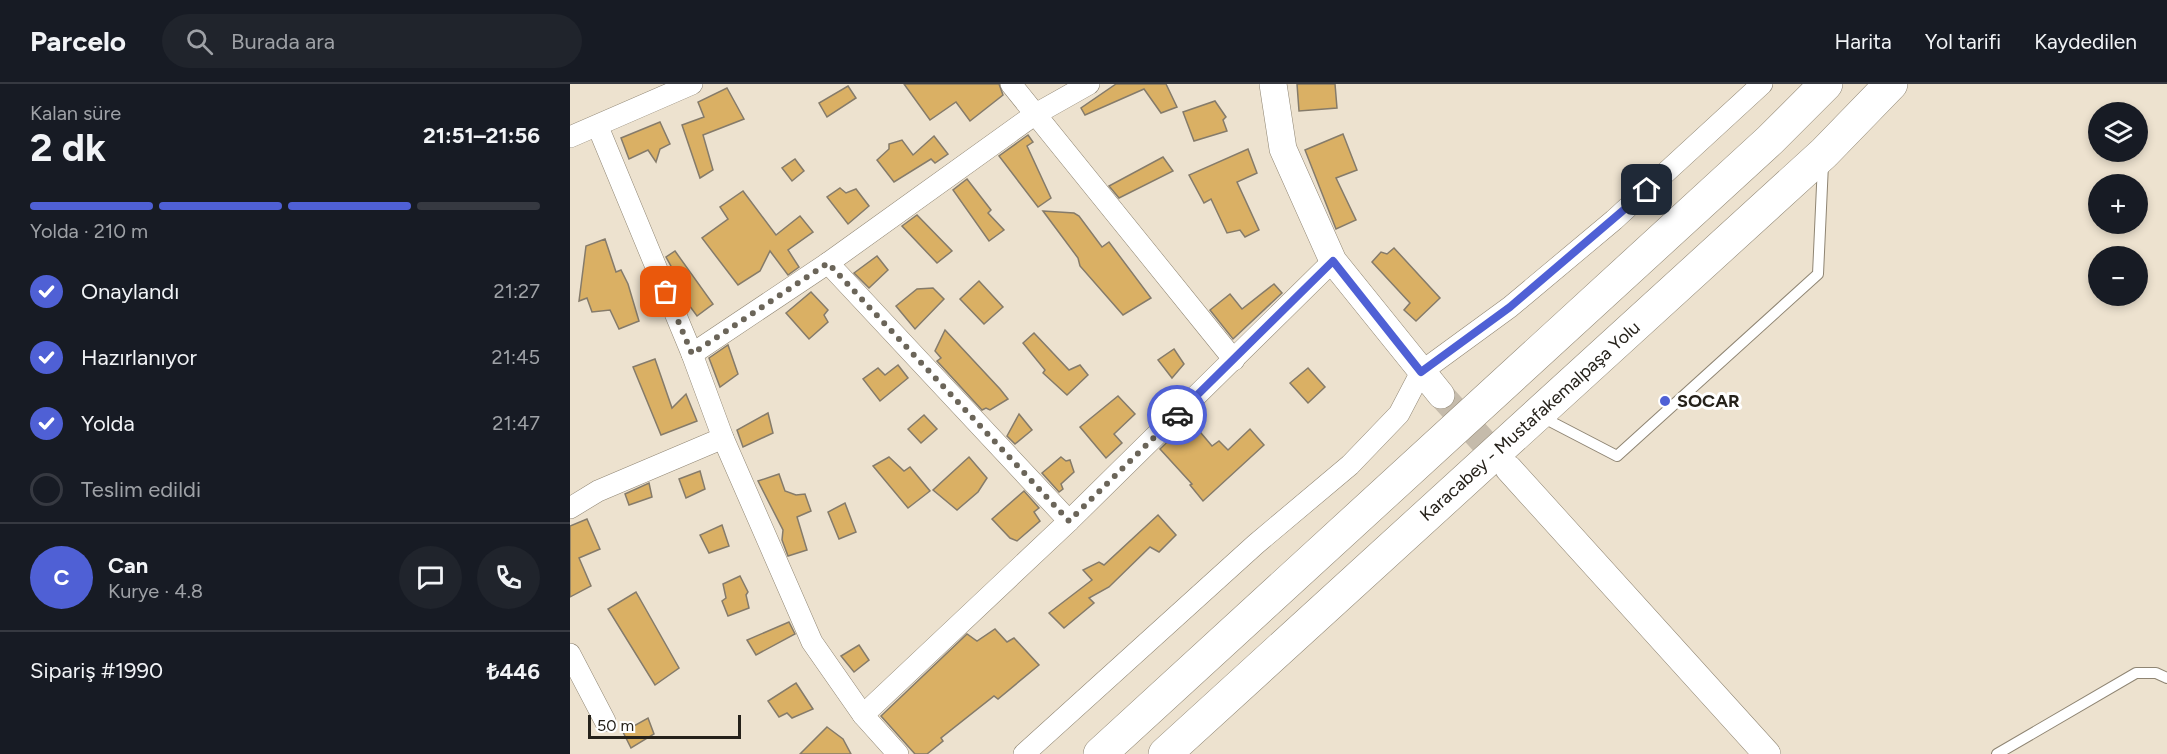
<!DOCTYPE html>
<html lang="tr">
<head>
<meta charset="utf-8">
<style>
  :root { --surface:#171b24; --page:#20242c; --text:#f1f3f6; --muted:#9ea1a6; --line:#363941; --accent:#4f60d5 }
  body { margin:0; font-family:Figtree,sans-serif; background:var(--page); color:var(--text); height:100vh; display:flex; flex-direction:column; font-size:22px; white-space:nowrap }
  * { box-sizing:border-box; margin:0 }
  p { font-size:20px; color:var(--muted) }
  .icon { flex:none; width:33px; height:33px; fill:none; stroke:currentColor; stroke-width:2; stroke-linecap:round; stroke-linejoin:round }
  .map { position:relative; flex:1; overflow:hidden }
  .details { display:flex; flex-direction:column; background:var(--surface); width:570px }
  .details>* { flex:none }
  .controls { position:absolute; left:1518px; top:18px; display:grid; gap:12px }
  .controls a { display:grid; place-items:center; width:60px; height:60px; border-radius:50%; background:var(--surface); box-shadow:0 3px 9px #0003; font-size:30px }
  .scale { position:absolute; left:18px; bottom:15px; width:153px; box-sizing:border-box; padding-left:6px; border:3px solid #25211a; border-top:0; font-size:16px; line-height:21px; white-space:nowrap; color:#25211a; -webkit-text-stroke:4px #fff; paint-order:stroke }
  .pin { position:absolute; display:grid; place-items:center; width:51px; height:51px; color:#fff; margin:-26px; border-radius:12px; box-shadow:0 3px 9px #0006 }
  .courier { position:absolute; display:grid; place-items:center; width:60px; height:60px; margin:-30px; border:4px solid #4f60d5; border-radius:50%; background:#fff; color:#222; box-shadow:0 2px 8px #0007 }
  .head em { font-style:normal; font-weight:700 }
  .head div { display:flex; flex-direction:column-reverse }
  .head { display:flex; align-items:center; justify-content:space-between; height:102px; padding:0 30px }
  h1 { font-size:39px; font-weight:700; line-height:45px }
  .bar { display:grid; grid-template-columns:repeat(4,1fr); gap:9px 6px; align-content:center; height:72px; padding:0 30px }
  .bar i { height:8px; border-radius:4px; background:var(--line) }
  .bar .on { background:var(--accent) }
  .bar p { grid-column:span 4 }
  .line { display:flex; align-items:center; gap:15px; padding:0 30px; border-top:2px solid var(--line) }
  .line div { flex:1 }
  .round { display:grid; place-items:center; flex:none; width:63px; height:63px; border-radius:32px; background:var(--page) }
  ol { padding:0 30px; list-style:none }
  li { display:flex; align-items:center; gap:18px; height:66px }
  li p { margin-inline-start:auto }
  li .icon { padding:6px; border-radius:50%; background:var(--accent); color:#fff; stroke-width:4 }
  li:last-child { color:var(--muted) }
  li i { width:33px; height:33px; border:3px solid var(--line); border-radius:50% }
  header { display:flex; align-items:center; gap:36px; box-sizing:border-box; height:84px; padding:0 30px; background:var(--surface); border-bottom:2px solid var(--line) }
  header strong { font-size:28px }
  nav { display:flex; gap:33px; margin-inline-start:auto; font-size:21px }
  .search { width:420px; height:54px; background:var(--page); display:flex; align-items:center; gap:15px; box-sizing:border-box; padding:0 21px; border-radius:33px; color:var(--muted); font-size:22px }
  main { display:flex; flex:1; min-height:0 }
  .map>svg:first-child { display:block }
  .building { fill:#dab064; stroke:#857b6a; stroke-width:1.5 }
  .lines { fill:none; stroke-linecap:round; stroke-linejoin:round }
  .tertiary-tunnel { stroke:#c5bbab; stroke-width:27; stroke-dasharray:27 14; stroke-linecap:butt }
  .service-casing { stroke:#8f8573; stroke-width:12 }
  .minor-casing { stroke:#8f8573; stroke-width:22 }
  .tertiary-casing { stroke:#8f8573; stroke-width:28 }
  .trunk-casing { stroke:#8f8573; stroke-width:34 }
  .service { stroke:#fff; stroke-width:10 }
  .minor { stroke:#fff; stroke-width:21 }
  .tertiary { stroke:#fff; stroke-width:27 }
  .trunk { stroke:#fff; stroke-width:33 }
  .done { stroke:#6b6559; stroke-width:6; stroke-dasharray:0 10.8 }
  .route { stroke:#4f60d5; stroke-width:8 }
  .poi-dot { fill:#4f60d5; stroke:#fff; stroke-width:2 }
  .labels { text-anchor:middle; stroke-width:6; stroke-linejoin:round; paint-order:stroke }
  .poi-label { font-size:18px; font-weight:bold; fill:#25211a; stroke:#fff; text-anchor:start }
  .street-label { font-size:18px; fill:#25211a; stroke:#fff }
</style>
</head>
<body>
<header>
<strong>Parcelo</strong>
<div class="search"><svg class="icon" aria-label="search" viewBox="0 0 24 24"><circle cx="10" cy="10" r="6"/><path d="M15 15l6 6"/></svg>Burada ara</div>
<nav><a>Harita</a><a>Yol tarifi</a><a>Kaydedilen</a></nav>
</header>
<main>
<section class="details">
<div class="head"><div><h1>2 dk</h1><p>Kalan süre</p></div><em>21:51–21:56</em></div>
<div class="bar"><i class="on"></i><i class="on"></i><i class="on"></i><i></i><p>Yolda · 210 m</p></div>
<ol>
<li><svg class="icon" aria-label="check" viewBox="0 0 24 24"><path d="M5 12l5 5 9-10"/></svg>Onaylandı<p>21:27</p></li>
<li><svg class="icon" aria-label="check" viewBox="0 0 24 24"><path d="M5 12l5 5 9-10"/></svg>Hazırlanıyor<p>21:45</p></li>
<li><svg class="icon" aria-label="check" viewBox="0 0 24 24"><path d="M5 12l5 5 9-10"/></svg>Yolda<p>21:47</p></li>
<li><i></i>Teslim edildi</li>
</ol>
<div class="line" style="height:108px"><b class="round" style="background:var(--accent);color:#fff">C</b><div><b>Can</b><p>Kurye · 4.8</p></div><a class="round"><svg class="icon" aria-label="chat" viewBox="0 0 24 24"><path d="M4 5h16v11H9l-5 4z"/></svg></a><a class="round"><svg class="icon" aria-label="phone" viewBox="0 0 24 24"><path d="M5 4h4l2 5-3 2q2 4 5 5l2-3 5 2v4C11 20 4 13 5 4z"/></svg></a></div>
<div class="line" style="height:78px"><div>Sipariş #1990</div><b>₺446</b></div>
</section>
<div class="map">
<svg width="1597" height="670" viewBox="0 0 1597 670">
  <rect width="100%" height="100%" fill="#ede2cf"/>
  <g class="building">
    <path d="M 334,0 L 429,0 L 433,11 L 400,37 L 386,18 L 360,36 Z"/>
    <path d="M 546,0 L 596,0 L 607,23 L 591,29 L 574,5 L 515,31 L 511,24 Z"/>
    <path d="M 727,0 L 765,0 L 767,24 L 729,27 Z"/>
    <path d="M 278,2 L 286,14 L 257,33 L 249,19 Z"/>
    <path d="M 157,4 L 174,35 L 133,51 L 143,86 L 130,94 L 112,41 L 134,33 L 128,18 Z"/>
    <path d="M 645,17 L 656,33 L 653,36 L 657,47 L 624,57 L 613,28 Z"/>
    <path d="M 90,38 L 100,60 L 90,65 L 86,78 L 78,66 L 59,75 L 51,54 Z"/>
    <path d="M 773,50 L 787,86 L 766,94 L 786,136 L 766,145 L 735,66 Z"/>
    <path d="M 458,51 L 463,58 L 457,62 L 481,114 L 468,123 L 429,72 Z"/>
    <path d="M 364,52 L 378,70 L 365,79 L 361,75 L 324,98 L 307,76 L 319,65 L 319,60 L 332,56 L 343,71 Z"/>
    <path d="M 678,65 L 687,89 L 667,98 L 689,146 L 675,153 L 670,146 L 657,149 L 641,115 L 634,119 L 619,91 Z"/>
    <path d="M 593,73 L 603,87 L 549,114 L 539,102 Z"/>
    <path d="M 225,75 L 234,87 L 222,97 L 212,84 Z"/>
    <path d="M 397,95 L 421,126 L 418,129 L 434,146 L 419,157 L 383,106 Z"/>
    <path d="M 270,104 L 276,109 L 286,105 L 299,122 L 278,140 L 257,113 Z"/>
    <path d="M 173,107 L 206,151 L 230,132 L 243,148 L 218,166 L 229,183 L 218,191 L 200,167 L 190,187 L 168,201 L 132,154 L 158,135 L 150,123 Z"/>
    <path d="M 473,127 L 504,129 L 509,132 L 532,163 L 539,158 L 581,214 L 553,231 L 510,182 L 508,174 Z"/>
    <path d="M 347,131 L 382,167 L 367,179 L 332,142 Z"/>
    <path d="M 35,155 L 46,188 L 51,186 L 58,200 L 69,237 L 49,245 L 40,226 L 22,228 L 17,214 L 9,217 L 16,162 Z"/>
    <path d="M 824,164 L 870,214 L 846,237 L 834,226 L 840,219 L 802,178 L 811,168 L 817,170 Z"/>
    <path d="M 105,167 L 143,220 L 127,232 L 116,217 L 118,213 L 96,173 Z"/>
    <path d="M 307,172 L 318,186 L 299,204 L 284,189 Z"/>
    <path d="M 409,197 L 433,223 L 414,240 L 390,215 Z"/>
    <path d="M 704,200 L 712,209 L 663,255 L 640,226 L 660,210 L 672,225 Z"/>
    <path d="M 363,204 L 374,215 L 345,245 L 326,222 L 347,205 Z"/>
    <path d="M 241,208 L 258,226 L 254,231 L 258,238 L 239,255 L 216,229 Z"/>
    <path d="M 375,246 L 430,305 L 438,315 L 420,326 L 416,324 L 412,326 L 367,277 L 371,274 L 365,267 Z"/>
    <path d="M 464,249 L 499,286 L 510,281 L 518,291 L 497,311 L 473,289 L 475,286 L 453,259 Z"/>
    <path d="M 158,261 L 168,290 L 150,303 L 139,274 Z"/>
    <path d="M 604,265 L 614,280 L 602,294 L 588,276 Z"/>
    <path d="M 85,275 L 102,324 L 116,310 L 127,337 L 91,351 L 63,283 Z"/>
    <path d="M 328,281 L 338,294 L 310,317 L 293,295 L 308,284 L 315,291 Z"/>
    <path d="M 738,284 L 755,303 L 738,319 L 720,299 Z"/>
    <path d="M 548,312 L 565,330 L 544,350 L 552,359 L 536,374 L 510,343 Z"/>
    <path d="M 198,329 L 203,349 L 173,363 L 167,346 Z"/>
    <path d="M 449,330 L 462,346 L 445,360 L 437,352 Z"/>
    <path d="M 354,331 L 367,345 L 351,359 L 338,345 Z"/>
    <path d="M 620,336 L 642,362 L 649,357 L 658,366 L 680,345 L 694,361 L 633,417 L 620,401 L 622,400 L 590,365 Z"/>
    <path d="M 319,373 L 334,387 L 340,383 L 360,407 L 338,424 L 303,382 Z"/>
    <path d="M 399,373 L 417,394 L 408,408 L 387,426 L 363,406 Z"/>
    <path d="M 491,373 L 496,377 L 500,376 L 504,388 L 491,400 L 493,405 L 489,408 L 472,389 Z"/>
    <path d="M 130,387 L 135,405 L 116,414 L 109,395 Z"/>
    <path d="M 209,390 L 215,407 L 226,411 L 235,410 L 241,427 L 227,433 L 237,466 L 218,472 L 212,456 L 213,446 L 188,397 Z"/>
    <path d="M 79,399 L 82,413 L 59,421 L 55,410 Z"/>
    <path d="M 454,407 L 469,424 L 464,428 L 470,437 L 447,457 L 440,454 L 422,435 Z"/>
    <path d="M 275,419 L 286,448 L 269,455 L 258,428 Z"/>
    <path d="M 588,431 L 606,451 L 589,468 L 580,463 L 539,503 L 519,514 L 524,519 L 494,544 L 479,529 L 522,496 L 513,486 L 529,478 L 534,481 Z"/>
    <path d="M 17,435 L 30,465 L 9,474 L 21,502 L 0,513 L 0,442 Z"/>
    <path d="M 152,441 L 159,462 L 139,469 L 130,451 Z"/>
    <path d="M 170,492 L 178,508 L 176,511 L 179,524 L 158,532 L 152,517 L 156,514 L 153,500 Z"/>
    <path d="M 66,508 L 109,584 L 85,601 L 38,525 Z"/>
    <path d="M 219,538 L 225,550 L 186,571 L 177,556 Z"/>
    <path d="M 425,545 L 437,558 L 444,554 L 469,581 L 428,615 L 424,612 L 371,654 L 373,657 L 357,670 L 345,670 L 311,632 L 397,550 L 407,557 Z"/>
    <path d="M 289,561 L 299,576 L 284,588 L 271,572 Z"/>
    <path d="M 226,599 L 243,625 L 222,634 L 217,629 L 209,633 L 198,617 Z"/>
    <path d="M 78,634 L 84,650 L 61,664 L 53,648 Z"/>
    <path d="M 257,643 L 273,655 L 281,670 L 230,670 Z"/>
  </g>
  <g class="lines">
    <path class="tertiary-tunnel" d="M 871,311 L 938,385"/>
    <defs>
      <g id="service">
        <path d="M 970,332 L 1047,372 L 1248,190 L 1253,80"/>
        <path d="M 1427,670 L 1566,589 L 1586,589 L 1597,594"/>
      </g>
      <g id="minor">
        <path d="M 441,0 L 664,276"/>
        <path d="M 28,43 L 122,270 L 153,354 L 242,558 L 293,631 L 328,670"/>
        <path d="M 0,53 L 122,0"/>
        <path d="M 258,179 L 499,437"/>
        <path d="M 122,270 L 258,179 L 464,31 L 519,0"/>
        <path d="M 0,424 L 28,407 L 153,354"/>
        <path d="M 0,570 L 35,637"/>
        <path d="M 293,631 L 499,437 L 763,177"/>
        <path d="M 454,670 L 686,460 L 780,381 L 829,330 L 851,288 L 940,223 L 1044,136 L 1192,0"/>
      </g>
      <g id="tertiary">
        <path d="M 703,0 L 713,65 L 763,177 L 871,311"/>
        <path d="M 939,385 L 1197,670"/>
      </g>
      <g id="trunk">
        <path d="M 530,670 L 1200,56 L 1256,0"/>
        <path d="M 595,670 L 1254,69 L 1321,0"/>
      </g>
    </defs>
    <use href="#service" class="service-casing"/>
    <use href="#minor" class="minor-casing"/>
    <use href="#tertiary" class="tertiary-casing"/>
    <use href="#trunk" class="trunk-casing"/>
    <use href="#service" class="service"/>
    <use href="#minor" class="minor"/>
    <use href="#tertiary" class="tertiary"/>
    <use href="#trunk" class="trunk"/>
  </g>
  <g class="lines">
    <path class="done" d="M 96,208 L 122,270 L 258,179 L 499,437 L 607,331"/>
    <path class="route" d="M 607,331 L 763,177 L 851,288 L 940,223 L 1077,106"/>
  </g>
  <circle class="poi-dot" cx="1095" cy="317" r="6"/>
  <g class="labels">
    <g class="poi-label">
      <text x="1107" y="323">SOCAR</text>
    </g>
    <g class="street-label">
      <text transform="translate(960 337) rotate(-42)" y="6">Karacabey - Mustafakemalpaşa Yolu</text>
    </g>
  </g>
</svg>
<div class="controls">
<a><svg class="icon" aria-label="layers" viewBox="0 0 24 24"><path d="M12 4l9 5-9 5-9-5zM3 14l9 5 9-5"/></svg></a>
<a>+</a>
<a>−</a>
</div>
<div class="scale">50 m</div>
<div class="pin" style="left:96px;top:208px;background:#ea580c"><svg class="icon" aria-label="bag" viewBox="0 0 24 24"><path d="M5 8h14l-1 12H6zM9 8a3 3 0 0 1 6 0"/></svg></div>
<div class="pin" style="left:1077px;top:106px;background:#1f2937"><svg class="icon" aria-label="home" viewBox="0 0 24 24"><path d="M3 11l9-7 9 7M6 9v11h12V9"/></svg></div>
<div class="courier" style="left:607px;top:331px"><svg class="icon" aria-label="car" viewBox="0 0 24 24"><path d="M5 17H2v-5l4-1 3-4h7l3 4 3 1v5h-3M9 17h6M6 11h13"/><circle cx="7" cy="17" r="2"/><circle cx="17" cy="17" r="2"/></svg></div>
</div>
</main>
</body>
</html>
